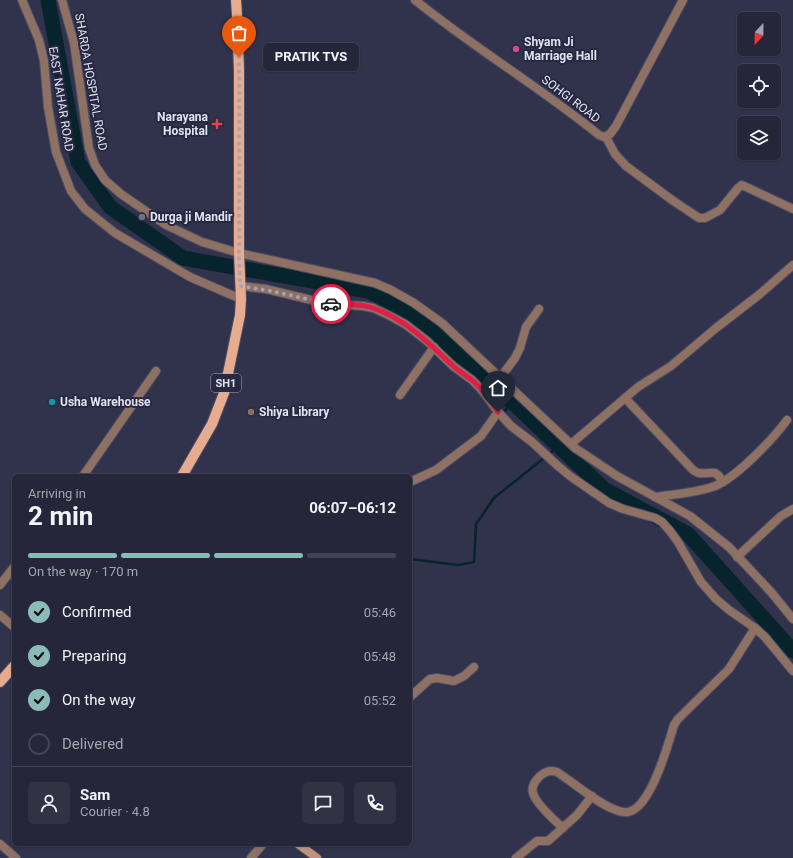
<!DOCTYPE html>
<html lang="en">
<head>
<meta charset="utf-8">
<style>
  :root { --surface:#252639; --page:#313244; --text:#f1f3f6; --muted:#a3a5ae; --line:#424353; --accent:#8bbbb9 }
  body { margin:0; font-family:Roboto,sans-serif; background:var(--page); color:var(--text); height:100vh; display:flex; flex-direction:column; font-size:15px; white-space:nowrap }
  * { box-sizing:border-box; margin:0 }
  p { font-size:13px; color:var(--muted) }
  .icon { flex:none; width:22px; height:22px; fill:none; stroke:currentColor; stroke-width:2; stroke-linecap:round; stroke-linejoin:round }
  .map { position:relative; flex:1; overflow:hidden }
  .drawer { position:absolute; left:12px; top:474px; width:400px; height:372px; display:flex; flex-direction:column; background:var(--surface); border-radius:6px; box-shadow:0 1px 3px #0004,0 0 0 1px var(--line) }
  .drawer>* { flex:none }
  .needle { width:26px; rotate:202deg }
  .controls { position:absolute; left:737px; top:12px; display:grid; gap:8px }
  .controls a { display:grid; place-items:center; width:44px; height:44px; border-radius:6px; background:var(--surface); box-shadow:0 1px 3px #0004,0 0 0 1px var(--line); font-size:20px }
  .pin { position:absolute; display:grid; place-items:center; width:34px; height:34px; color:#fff; margin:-41px -17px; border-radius:50% 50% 50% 0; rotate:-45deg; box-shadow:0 0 4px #0007 }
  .pin .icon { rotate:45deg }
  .courier { position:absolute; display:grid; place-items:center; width:40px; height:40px; margin:-20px; border:3px solid #e11d48; border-radius:50%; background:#fff; color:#222; box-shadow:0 1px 5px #0007 }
  .bubble { position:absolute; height:28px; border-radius:6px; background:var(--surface); box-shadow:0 1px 3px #0004,0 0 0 1px var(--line); font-size:13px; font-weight:700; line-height:28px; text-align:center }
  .head em { font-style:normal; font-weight:700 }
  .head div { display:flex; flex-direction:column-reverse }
  .head { display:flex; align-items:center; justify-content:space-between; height:68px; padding:0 16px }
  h1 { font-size:26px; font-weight:700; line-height:30px }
  .bar { display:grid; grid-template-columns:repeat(4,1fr); gap:6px 4px; align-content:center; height:48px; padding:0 16px }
  .bar i { height:5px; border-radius:3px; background:var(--line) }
  .bar .current { background:var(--accent) }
  .bar p { grid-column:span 4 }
  .line { display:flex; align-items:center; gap:10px; padding:0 16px; border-top:1px solid var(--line) }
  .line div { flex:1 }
  .round { display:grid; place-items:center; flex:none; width:42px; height:42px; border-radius:6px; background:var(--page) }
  ol { padding:0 16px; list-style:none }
  li { display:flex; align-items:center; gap:12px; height:44px }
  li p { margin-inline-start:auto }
  li .icon { padding:4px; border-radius:50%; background:var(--accent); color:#111; stroke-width:4 }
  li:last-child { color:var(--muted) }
  li i { width:22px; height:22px; border:2px solid var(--line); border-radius:50% }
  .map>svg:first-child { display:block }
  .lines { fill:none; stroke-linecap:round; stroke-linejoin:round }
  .stream { stroke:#07242d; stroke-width:2.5 }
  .river { stroke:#07242d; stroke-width:15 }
  .minor-casing { stroke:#4d4e67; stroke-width:10 }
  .tertiary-casing { stroke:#4d4e67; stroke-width:10 }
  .secondary-casing { stroke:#4d4e67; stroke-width:10 }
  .primary-casing { stroke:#4d4e67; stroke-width:12 }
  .minor { stroke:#8e7163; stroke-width:8 }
  .tertiary { stroke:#8e7163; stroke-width:8 }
  .secondary { stroke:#c1937c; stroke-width:8 }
  .primary { stroke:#e7ac8f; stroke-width:10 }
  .done { stroke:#a3a4b8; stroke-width:4; stroke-dasharray:0 7.2 }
  .route { stroke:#e11d48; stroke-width:5 }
  .hotel-dot { fill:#d1479c; stroke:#272841; stroke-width:1.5 }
  .health-dot { fill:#e0444e; stroke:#272841; stroke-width:1.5 }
  .worship-dot { fill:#6b7280; stroke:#272841; stroke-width:1.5 }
  .culture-dot { fill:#0f9aa8; stroke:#272841; stroke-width:1.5 }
  .education-dot { fill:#8d6e63; stroke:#272841; stroke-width:1.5 }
  .labels { text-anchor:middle; stroke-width:4; stroke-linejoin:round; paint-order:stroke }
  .shield { fill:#272841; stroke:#a8aabd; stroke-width:1 }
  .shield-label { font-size:11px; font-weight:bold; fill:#e0e2f2 }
  .poi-label { font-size:12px; font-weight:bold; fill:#e0e2f2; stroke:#272841; text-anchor:start }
  .street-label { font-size:12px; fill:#e0e2f2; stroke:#272841 }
</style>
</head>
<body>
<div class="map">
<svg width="793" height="858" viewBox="0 0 793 858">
  <rect width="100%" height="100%" fill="#31324c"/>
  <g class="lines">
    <g class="stream">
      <path d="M 487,433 L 512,402"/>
      <path d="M 410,559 L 458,565 L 474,562 L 476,524 L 494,498 L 559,446"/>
    </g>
    <path class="river" d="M 48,0 L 78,162 L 110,207 L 183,258 L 368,291 L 389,301 L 433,331 L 512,402 L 604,489 L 688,534 L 793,651"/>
    <defs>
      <g id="minor">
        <path d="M 22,0 L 39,40 L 44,61 L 48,107 L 56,152 L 71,191 L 85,209 L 115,233 L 190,277 L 241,299"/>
        <path d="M 62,0 L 74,43 L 89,148 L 95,165 L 105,180 L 121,194 L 166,225 L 202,242 L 239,253 L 375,283 L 391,290 L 414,303 L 442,323 L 575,448 L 617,476 L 690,516 L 729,547 L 771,592 L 793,619"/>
        <path d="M 606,137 L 615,154 L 626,166 L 672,200 L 699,218 L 705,218 L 720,210 L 738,188 L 742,185 L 793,209"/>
        <path d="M 240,286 L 266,289 L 328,304 L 363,306 L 373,308 L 388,315 L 405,324 L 427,341 L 453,366 L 472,380 L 480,388 L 499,413 L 511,426 L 532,442 L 558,466 L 570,476 L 609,503 L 623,509 L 655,518 L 662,522 L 670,531 L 678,542 L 701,582 L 716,599 L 729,610 L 755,628 L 765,637 L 793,671"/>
        <path d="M 500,378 L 515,358 L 520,348 L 526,327 L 539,309"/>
        <path d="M 400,395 L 434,347"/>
        <path d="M 625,398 L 693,470 C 701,476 706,472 715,473 L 719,476 L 723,482"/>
        <path d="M 571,444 L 638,387 L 671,366 L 716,328 L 760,294 L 793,265"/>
        <path d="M 83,476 L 156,371"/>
        <path d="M 410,482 L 436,470 L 481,436 L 498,412"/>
        <path d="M 655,497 C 675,494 697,493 715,486 C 737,477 773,439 787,420"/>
        <path d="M 737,557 L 781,516 L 793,509"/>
        <path d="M 0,585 L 14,567"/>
        <path d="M 0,615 L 14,627"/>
        <path d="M 410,697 L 430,679 L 437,678 L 454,681 L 464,676 L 474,667"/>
        <path d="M 563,828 C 554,820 536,804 533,793 C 531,787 536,780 540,776 C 546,771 550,770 557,772 C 574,783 598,804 616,810 C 621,812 627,813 631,811 C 652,803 668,745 674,725 L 678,719 L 729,669 L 755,628"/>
        <path d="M 0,844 L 16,858"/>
        <path d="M 251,858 L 263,844"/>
        <path d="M 516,858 L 537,841 L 548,841 L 577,815 L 592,796"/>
      </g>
      <path id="tertiary" d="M 415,0 C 474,48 540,87 599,135 L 604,137 L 610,134 L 616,126 L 683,0"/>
      <path id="secondary" d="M 298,844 L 317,858"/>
      <g id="primary">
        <path d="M 182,476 L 212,424 L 224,393 L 240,315 L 241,299 L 239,253 L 239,71 L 237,15 L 236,0"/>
        <path d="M 0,682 L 14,666"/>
      </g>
    </defs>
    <use href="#minor" class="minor-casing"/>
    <use href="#tertiary" class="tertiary-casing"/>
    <use href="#secondary" class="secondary-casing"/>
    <use href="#primary" class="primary-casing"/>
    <use href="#minor" class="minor"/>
    <use href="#tertiary" class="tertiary"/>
    <use href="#secondary" class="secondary"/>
    <use href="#primary" class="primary"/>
  </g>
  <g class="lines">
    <path class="done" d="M 239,57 L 239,253 L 240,286 L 266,290 L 331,304"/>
    <path class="route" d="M 331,304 C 345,305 359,303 373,308 C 405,319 428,342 452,365 C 458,371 466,375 473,381 C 483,390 491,401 498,412"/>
  </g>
  <circle class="hotel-dot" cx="516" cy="49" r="4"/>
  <path class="health-dot" d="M215 118h4v4h4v4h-4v4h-4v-4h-4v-4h4z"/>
  <circle class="worship-dot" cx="142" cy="217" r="4"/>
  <circle class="culture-dot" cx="52" cy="402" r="4"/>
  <circle class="education-dot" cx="251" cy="412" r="4"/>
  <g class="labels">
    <rect class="shield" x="211" y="374" width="30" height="18" rx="3"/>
    <g class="shield-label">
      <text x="226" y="387">SH1</text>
    </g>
    <g class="poi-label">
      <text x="524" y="46">Shyam Ji<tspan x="524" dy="14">Marriage Hall</tspan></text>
      <text x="208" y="121" text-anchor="end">Narayana<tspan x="208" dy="14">Hospital</tspan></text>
      <text x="150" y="221">Durga ji Mandir</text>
      <text x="60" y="406">Usha Warehouse</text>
      <text x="259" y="416">Shiya Library</text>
    </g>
    <g class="street-label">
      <text transform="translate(91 82) rotate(80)" y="4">SHARDA HOSPITAL ROAD</text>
      <text transform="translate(61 99) rotate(81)" y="4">EAST NAHAR ROAD</text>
      <text transform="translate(571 99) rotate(37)" y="4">SOHGI ROAD</text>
    </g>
  </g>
</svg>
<div class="controls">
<a><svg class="needle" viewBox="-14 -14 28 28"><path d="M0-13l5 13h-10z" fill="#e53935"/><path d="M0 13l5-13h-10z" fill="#a3a5ae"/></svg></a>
<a><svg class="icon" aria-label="locate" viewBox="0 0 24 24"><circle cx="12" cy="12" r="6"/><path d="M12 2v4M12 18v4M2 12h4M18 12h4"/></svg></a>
<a><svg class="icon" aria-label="layers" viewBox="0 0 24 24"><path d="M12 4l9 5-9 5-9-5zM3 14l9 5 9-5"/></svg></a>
</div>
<div class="pin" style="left:239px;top:57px;background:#ea580c"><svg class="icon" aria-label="bag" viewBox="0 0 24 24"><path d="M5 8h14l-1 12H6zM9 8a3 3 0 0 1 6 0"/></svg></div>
<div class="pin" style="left:498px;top:412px;background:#1f2937"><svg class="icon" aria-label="home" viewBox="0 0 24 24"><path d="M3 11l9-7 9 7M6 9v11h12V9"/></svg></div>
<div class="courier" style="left:331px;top:304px"><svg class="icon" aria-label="car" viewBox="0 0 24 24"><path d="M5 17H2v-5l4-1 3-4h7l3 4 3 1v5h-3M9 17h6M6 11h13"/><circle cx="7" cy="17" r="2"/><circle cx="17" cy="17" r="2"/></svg></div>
<div class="bubble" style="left:263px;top:43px;width:96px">PRATIK TVS</div>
<section class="drawer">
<div class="head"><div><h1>2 min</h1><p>Arriving in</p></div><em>06:07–06:12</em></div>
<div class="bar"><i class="current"></i><i class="current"></i><i class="current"></i><i></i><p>On the way · 170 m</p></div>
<ol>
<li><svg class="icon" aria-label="check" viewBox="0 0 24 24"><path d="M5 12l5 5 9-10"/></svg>Confirmed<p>05:46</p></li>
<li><svg class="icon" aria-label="check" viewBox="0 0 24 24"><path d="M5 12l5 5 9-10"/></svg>Preparing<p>05:48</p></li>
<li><svg class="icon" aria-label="check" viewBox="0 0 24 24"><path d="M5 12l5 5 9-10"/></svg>On the way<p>05:52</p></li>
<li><i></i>Delivered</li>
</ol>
<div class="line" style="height:72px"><a class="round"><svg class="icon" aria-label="person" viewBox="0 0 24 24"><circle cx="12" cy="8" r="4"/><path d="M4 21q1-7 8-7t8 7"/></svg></a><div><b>Sam</b><p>Courier · 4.8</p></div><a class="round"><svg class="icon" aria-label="chat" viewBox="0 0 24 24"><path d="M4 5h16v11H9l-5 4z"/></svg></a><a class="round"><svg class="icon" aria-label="phone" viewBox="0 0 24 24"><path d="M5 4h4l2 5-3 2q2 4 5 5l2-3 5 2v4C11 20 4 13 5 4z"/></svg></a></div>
</section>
</div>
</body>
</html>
